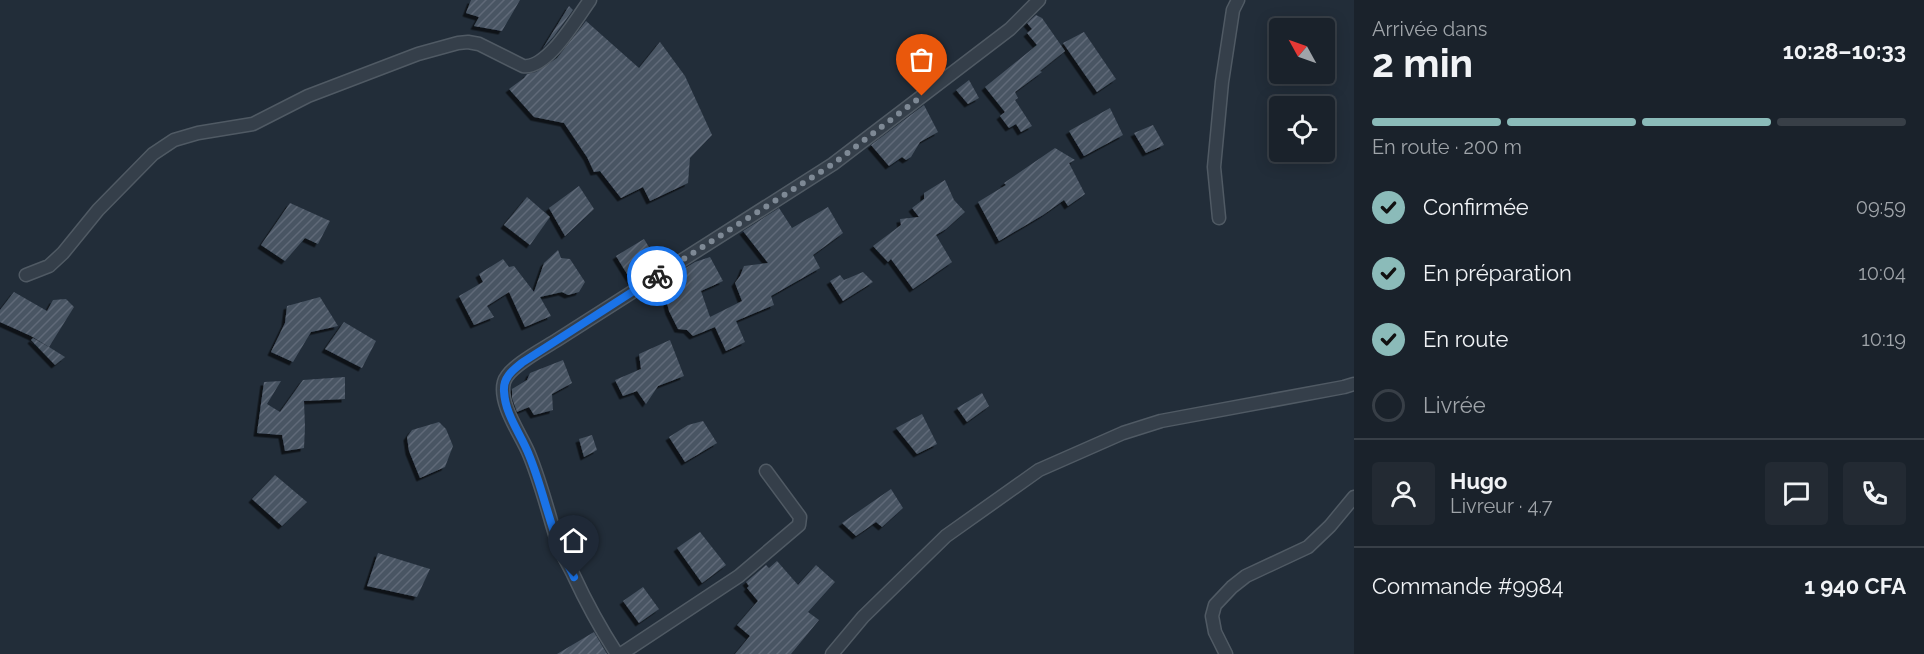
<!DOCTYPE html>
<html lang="fr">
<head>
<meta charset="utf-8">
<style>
  :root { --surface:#1a222b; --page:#232a33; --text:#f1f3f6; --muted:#9fa4a9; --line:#383f47; --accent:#8bbbb9 }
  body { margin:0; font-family:Raleway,sans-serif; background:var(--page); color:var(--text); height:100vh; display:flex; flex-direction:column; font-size:22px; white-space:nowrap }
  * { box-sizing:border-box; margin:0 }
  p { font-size:20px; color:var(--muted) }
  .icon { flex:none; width:33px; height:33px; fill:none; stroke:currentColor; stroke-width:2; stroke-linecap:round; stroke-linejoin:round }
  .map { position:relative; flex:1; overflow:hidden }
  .drawer { display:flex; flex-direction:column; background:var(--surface); width:570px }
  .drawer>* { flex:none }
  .needle { width:39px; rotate:310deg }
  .controls { position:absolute; left:1269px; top:18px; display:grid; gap:12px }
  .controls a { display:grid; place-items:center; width:66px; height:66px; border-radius:6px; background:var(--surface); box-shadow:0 3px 15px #0003,0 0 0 2px var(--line); font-size:30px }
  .pin { position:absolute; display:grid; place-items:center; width:51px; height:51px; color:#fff; margin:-62px -26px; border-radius:50% 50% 50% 0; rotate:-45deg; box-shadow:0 0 6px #0007 }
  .pin .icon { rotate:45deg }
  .courier { position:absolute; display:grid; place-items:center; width:60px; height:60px; margin:-30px; border:4px solid #1a73e8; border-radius:50%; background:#fff; color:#222; box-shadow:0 2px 8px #0007 }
  .summary em { font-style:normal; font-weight:700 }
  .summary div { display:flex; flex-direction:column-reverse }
  .summary { display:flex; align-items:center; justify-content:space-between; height:102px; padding:0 18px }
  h1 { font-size:39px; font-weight:700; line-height:45px }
  .bar { display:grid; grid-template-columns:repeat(4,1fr); gap:9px 6px; align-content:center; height:72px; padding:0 18px }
  .bar i { height:8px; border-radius:4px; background:var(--line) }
  .bar .active { background:var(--accent) }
  .bar p { grid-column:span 4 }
  .line { display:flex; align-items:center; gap:15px; padding:0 18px; border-top:2px solid var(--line) }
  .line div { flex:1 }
  .round { display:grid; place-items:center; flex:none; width:63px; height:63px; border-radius:6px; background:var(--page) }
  ol { padding:0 18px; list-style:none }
  li { display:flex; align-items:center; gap:18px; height:66px }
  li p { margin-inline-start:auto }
  li .icon { padding:6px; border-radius:50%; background:var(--accent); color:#111; stroke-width:4 }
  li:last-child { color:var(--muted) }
  li i { width:33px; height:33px; border:3px solid var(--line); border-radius:50% }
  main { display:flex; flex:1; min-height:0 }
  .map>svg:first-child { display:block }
  .building { fill:url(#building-hatch); filter:url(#shadow) }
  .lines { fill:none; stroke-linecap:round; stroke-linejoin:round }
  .street-casing { stroke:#505a64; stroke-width:15 }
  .street { stroke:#353f4a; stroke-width:12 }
  .done { stroke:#7e8995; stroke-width:6; stroke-dasharray:0 10.8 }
  .route { stroke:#1a73e8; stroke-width:8 }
</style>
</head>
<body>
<main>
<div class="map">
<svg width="1354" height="654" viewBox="0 0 1354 654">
  <defs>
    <pattern id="building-hatch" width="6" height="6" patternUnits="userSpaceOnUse" patternTransform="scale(1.5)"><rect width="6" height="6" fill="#485463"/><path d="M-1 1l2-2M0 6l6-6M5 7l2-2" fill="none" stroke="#606a78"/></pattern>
    <filter id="shadow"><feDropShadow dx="-3.5" dy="3.5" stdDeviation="0" flood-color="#0009"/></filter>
  </defs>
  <rect width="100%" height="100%" fill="#222d39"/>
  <g class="building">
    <path d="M 471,0 L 520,0 L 502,31 L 474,26 L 479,17 L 466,13 Z"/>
    <path d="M 569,6 L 573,10 L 554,36 L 543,48 Z"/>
    <path d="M 1036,15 L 1042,18 L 1065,51 L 1040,71 L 1042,72 L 1015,92 L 1018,98 L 1015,100 L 1032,126 L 1021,132 L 1016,124 L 1009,128 L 1000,116 L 1005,112 L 985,87 L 1037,45 L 1027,33 L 1032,29 L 1027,23 Z"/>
    <path d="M 586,21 L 639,68 L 660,42 L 685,76 L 712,135 L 690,158 L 688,183 L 650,201 L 643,187 L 621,198 L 600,171 L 594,172 L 587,157 L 564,123 L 534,117 L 509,89 L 524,78 L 527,74 L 536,72 L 557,58 Z"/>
    <path d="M 1084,32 L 1116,79 L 1097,92 L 1063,43 Z"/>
    <path d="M 969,80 L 979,98 L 968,104 L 956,90 Z"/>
    <path d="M 924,105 L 938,132 L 920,142 L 911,157 L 906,160 L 902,157 L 889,166 L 871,145 Z"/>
    <path d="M 1110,108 L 1123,135 L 1084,156 L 1069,131 Z"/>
    <path d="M 1153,125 L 1164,145 L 1146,153 L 1134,133 Z"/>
    <path d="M 1055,148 L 1075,160 L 1069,163 L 1085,194 L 1068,206 L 1064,200 L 1043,215 L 999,241 L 978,202 L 1006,185 L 1004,183 Z"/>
    <path d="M 945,180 L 954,200 L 965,212 L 946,229 L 936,235 L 952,262 L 913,289 L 891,259 L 888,262 L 873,246 L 901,225 L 900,219 L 919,217 L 912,208 L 924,199 L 924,193 Z"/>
    <path d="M 579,186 L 594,209 L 565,236 L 549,208 Z"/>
    <path d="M 527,197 L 550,217 L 530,245 L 504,225 Z"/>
    <path d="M 290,203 L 330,221 L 318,244 L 305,238 L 285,261 L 261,245 Z"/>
    <path d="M 828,207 L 843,233 L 813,255 L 820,268 L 771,296 L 774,305 L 736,321 L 745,342 L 726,351 L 715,327 L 693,336 L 687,330 L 678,329 L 669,311 L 662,283 L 695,262 L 710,257 L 723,281 L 701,291 L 710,317 L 742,301 L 735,283 L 740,276 L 744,266 L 768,263 L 743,231 L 779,208 L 792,228 Z"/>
    <path d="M 644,239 L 660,265 L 632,282 L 616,256 Z"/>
    <path d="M 558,250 L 561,258 L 570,259 L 585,282 L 579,292 L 568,295 L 562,292 L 540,297 L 551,316 L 525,327 L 509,292 L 487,306 L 494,317 L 474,325 L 459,296 L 483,282 L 479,274 L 503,259 L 509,267 L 514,266 L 534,292 L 544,263 Z"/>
    <path d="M 863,272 L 873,282 L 843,301 L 830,281 L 840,275 L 844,280 Z"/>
    <path d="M 14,292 L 47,311 L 53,300 L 66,299 L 74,307 L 49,347 L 31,336 L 0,322 L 0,310 Z"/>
    <path d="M 320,297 L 338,326 L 311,332 L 293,362 L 271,352 L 285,323 L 287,306 Z"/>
    <path d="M 344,322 L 376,341 L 362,368 L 325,349 Z"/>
    <path d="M 33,338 L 49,347 L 65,357 L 55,365 L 31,340 Z"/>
    <path d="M 670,340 L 684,376 L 658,386 L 646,404 L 637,391 L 623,396 L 615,380 L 641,369 L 639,354 Z"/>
    <path d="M 563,360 L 572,383 L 552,394 L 553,410 L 534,415 L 529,407 L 517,412 L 512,398 L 512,389 L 527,380 L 530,373 Z"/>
    <path d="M 345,377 L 345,399 L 304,401 L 305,427 L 304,448 L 285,451 L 282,435 L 257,433 L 264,382 L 281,381 L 267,404 L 280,412 L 303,380 Z"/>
    <path d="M 982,393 L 989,406 L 967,422 L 957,408 Z"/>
    <path d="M 922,414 L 937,444 L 917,454 L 896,428 Z"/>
    <path d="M 703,421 L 717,443 L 685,462 L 669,437 L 688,425 Z"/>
    <path d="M 439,422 L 446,429 L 453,446 L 445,467 L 420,478 L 409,451 L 407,437 L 412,430 Z"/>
    <path d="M 592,435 L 597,450 L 584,457 L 579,439 Z"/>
    <path d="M 275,475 L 307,502 L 282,526 L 252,499 Z"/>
    <path d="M 891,489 L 903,508 L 882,527 L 876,522 L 856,536 L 842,523 Z"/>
    <path d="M 700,532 L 726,565 L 702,583 L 677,548 Z"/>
    <path d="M 378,553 L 430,569 L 417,597 L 367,586 Z"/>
    <path d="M 777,561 L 798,585 L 816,565 L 835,582 L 808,612 L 819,620 L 791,654 L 735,654 L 750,636 L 737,625 L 758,601 L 747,588 L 749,586 L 746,582 L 766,565 L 769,568 Z"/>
    <path d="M 643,587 L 659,609 L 639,623 L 623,601 Z"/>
    <path d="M 594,632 L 607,654 L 557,654 Z"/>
  </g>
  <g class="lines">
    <defs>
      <g id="street">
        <path d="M 1219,218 L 1214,167 L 1222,82 L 1233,10 L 1238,0"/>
        <path d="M 26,275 L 49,266 L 63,253 L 98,210 L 153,154 L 174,140 L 198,133 L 253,124 L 308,96 L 418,54 L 458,43 L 468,42 L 479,44 L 523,66 C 547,70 577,18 590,0"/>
        <path d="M 617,654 C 600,628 586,602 573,574 C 568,564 561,553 557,541 C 548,512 541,483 529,454 C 522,436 498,404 504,382 C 508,367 543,349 557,340 L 833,164 L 1010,29 L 1039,0"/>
        <path d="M 621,654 L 739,576 L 799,525 L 800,517 L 766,471"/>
        <path d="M 832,654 L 863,617 L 946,536 L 1039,470 L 1123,433 L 1161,421 L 1344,387 L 1354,384"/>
        <path d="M 1226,654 L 1215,632 L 1212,616 L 1215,605 L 1232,587 L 1246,576 L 1308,547 L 1330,526 L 1354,497"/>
      </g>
    </defs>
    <use href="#street" class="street-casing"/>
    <use href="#street" class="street"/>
  </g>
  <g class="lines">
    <path class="done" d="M 657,276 L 833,164 L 922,96"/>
    <path class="route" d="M 574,577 C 569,566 562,555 558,543 C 547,514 541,484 529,455 C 521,434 505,415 504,391 C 503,377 513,370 523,362 L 657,276"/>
  </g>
</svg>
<div class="controls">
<a><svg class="needle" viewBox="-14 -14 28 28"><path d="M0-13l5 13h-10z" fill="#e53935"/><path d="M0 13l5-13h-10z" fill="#9fa4a9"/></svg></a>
<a><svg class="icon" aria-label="locate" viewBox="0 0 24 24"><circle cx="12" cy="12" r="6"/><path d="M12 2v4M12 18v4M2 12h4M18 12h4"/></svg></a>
</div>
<div class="pin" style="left:922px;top:96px;background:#ea580c"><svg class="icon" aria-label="bag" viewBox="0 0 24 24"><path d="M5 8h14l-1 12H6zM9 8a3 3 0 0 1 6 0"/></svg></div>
<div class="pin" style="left:574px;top:577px;background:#1f2937"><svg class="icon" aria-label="home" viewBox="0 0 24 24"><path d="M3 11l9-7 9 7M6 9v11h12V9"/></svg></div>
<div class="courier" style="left:657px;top:276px"><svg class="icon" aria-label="bike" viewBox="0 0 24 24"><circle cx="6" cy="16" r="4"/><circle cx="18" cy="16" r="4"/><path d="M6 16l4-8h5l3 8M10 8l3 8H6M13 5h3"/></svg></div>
</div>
<section class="drawer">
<div class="summary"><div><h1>2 min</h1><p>Arrivée dans</p></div><em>10:28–10:33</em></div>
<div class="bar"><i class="active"></i><i class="active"></i><i class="active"></i><i></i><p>En route · 200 m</p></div>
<ol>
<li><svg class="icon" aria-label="check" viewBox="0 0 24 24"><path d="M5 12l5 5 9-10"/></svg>Confirmée<p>09:59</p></li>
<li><svg class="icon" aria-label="check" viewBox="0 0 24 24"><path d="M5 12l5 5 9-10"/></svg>En préparation<p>10:04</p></li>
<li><svg class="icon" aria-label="check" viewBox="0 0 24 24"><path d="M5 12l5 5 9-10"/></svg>En route<p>10:19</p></li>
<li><i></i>Livrée</li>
</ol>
<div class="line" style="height:108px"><a class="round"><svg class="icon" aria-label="person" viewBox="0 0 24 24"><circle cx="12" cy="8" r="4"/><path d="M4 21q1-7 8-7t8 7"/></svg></a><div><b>Hugo</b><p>Livreur · 4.7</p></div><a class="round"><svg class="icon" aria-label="chat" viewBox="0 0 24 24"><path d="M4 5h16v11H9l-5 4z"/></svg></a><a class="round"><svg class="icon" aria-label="phone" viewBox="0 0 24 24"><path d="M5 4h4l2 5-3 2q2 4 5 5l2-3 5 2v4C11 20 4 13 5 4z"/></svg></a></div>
<div class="line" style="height:78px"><div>Commande #9984</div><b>1 940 CFA</b></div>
</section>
</main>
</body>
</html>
